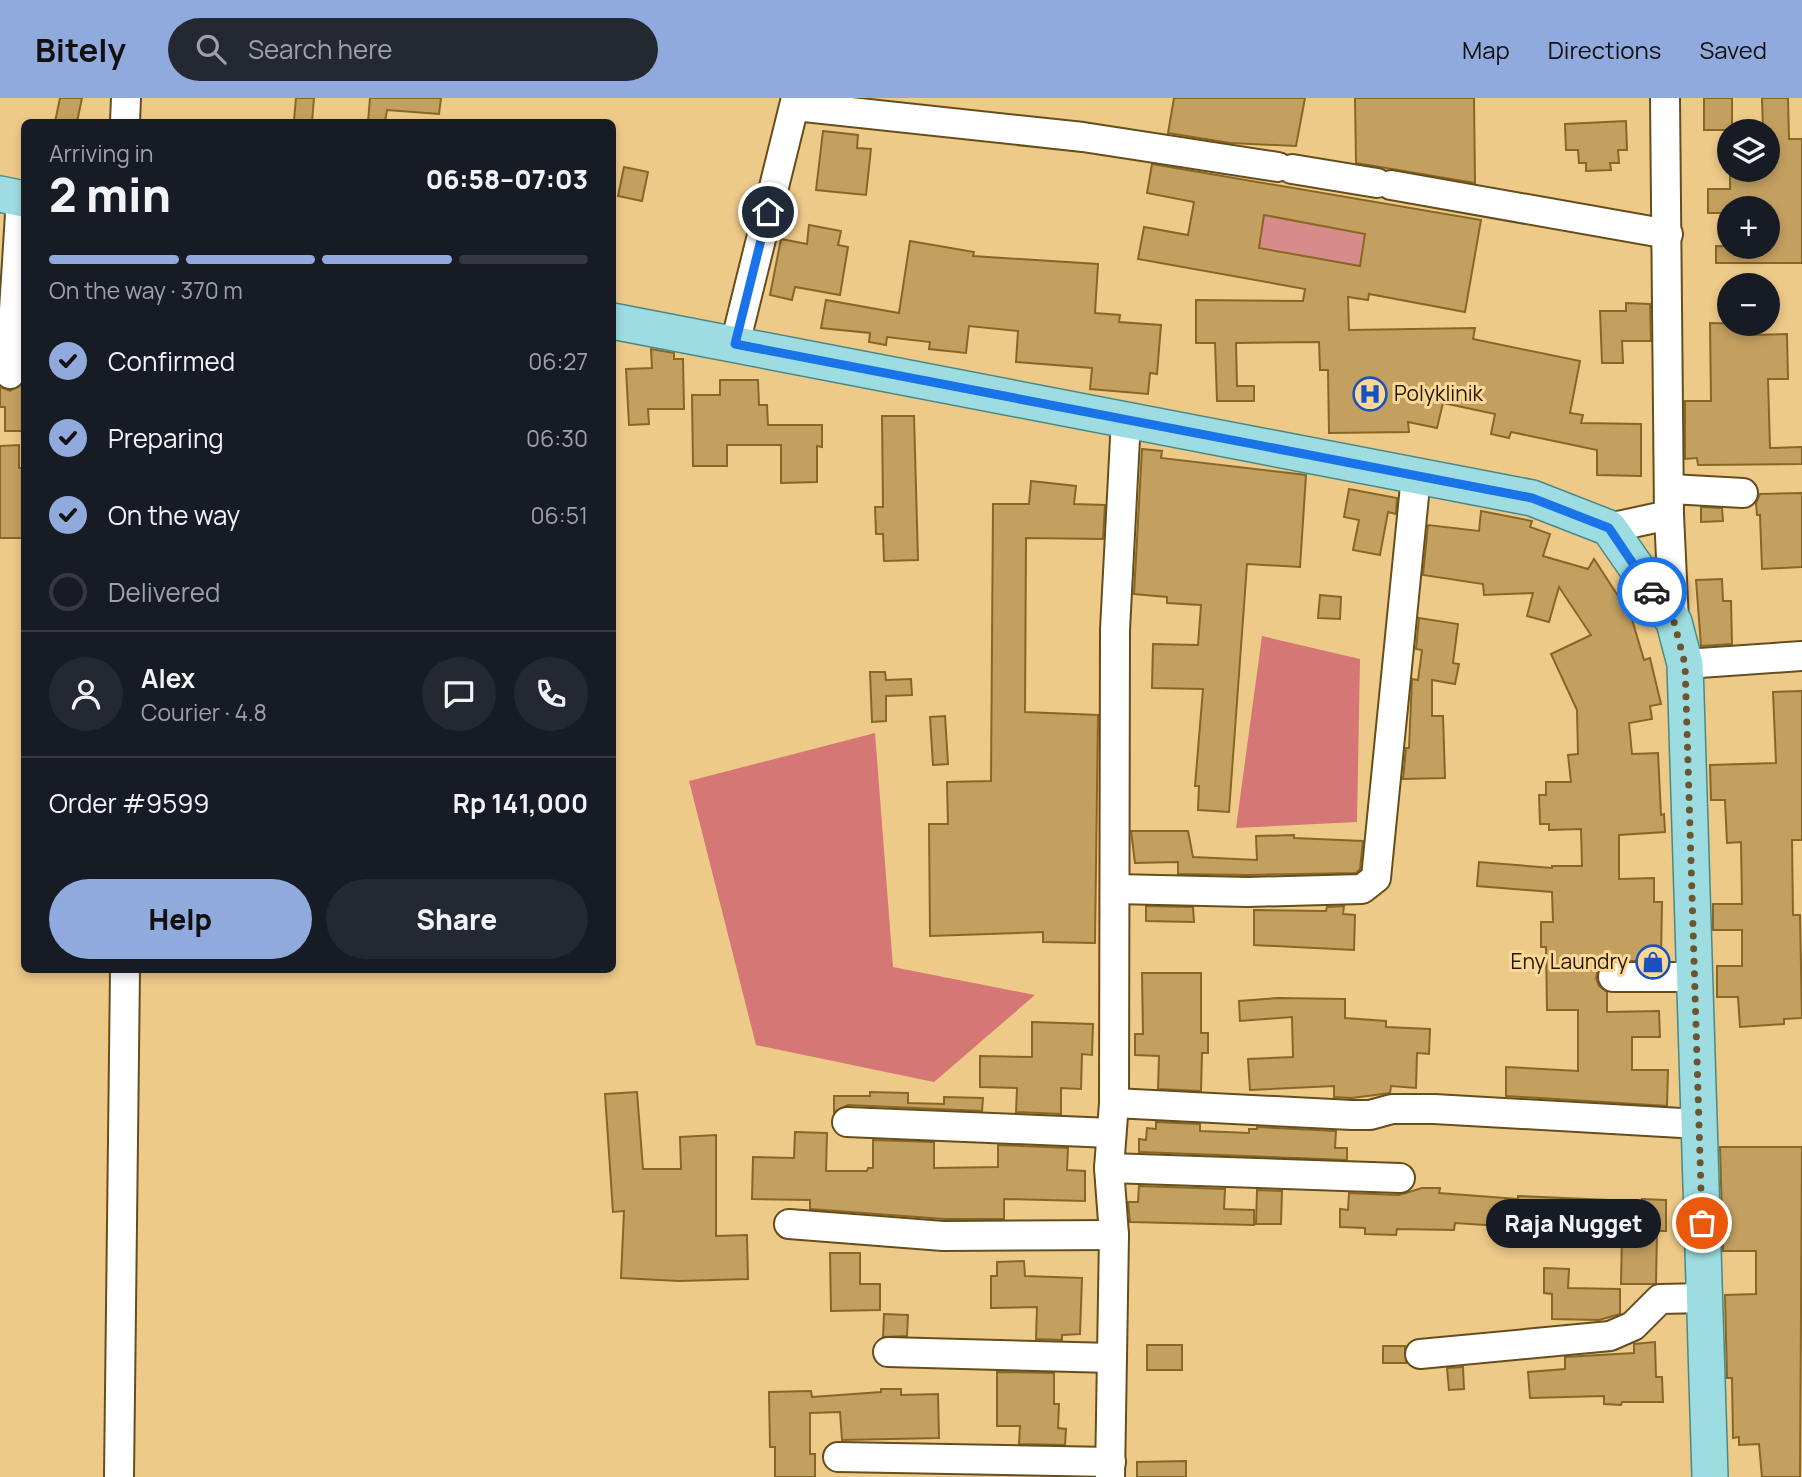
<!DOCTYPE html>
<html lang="en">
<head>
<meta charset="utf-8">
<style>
  :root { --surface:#171b24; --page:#242831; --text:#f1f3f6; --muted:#9ea1a6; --line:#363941; --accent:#91aadd }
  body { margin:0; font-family:Manrope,sans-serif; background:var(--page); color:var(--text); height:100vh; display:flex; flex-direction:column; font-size:26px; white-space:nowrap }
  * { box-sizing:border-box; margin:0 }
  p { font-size:23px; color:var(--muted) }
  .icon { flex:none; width:38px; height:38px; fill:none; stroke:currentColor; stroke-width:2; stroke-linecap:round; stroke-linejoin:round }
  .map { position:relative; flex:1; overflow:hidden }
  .side { position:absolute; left:21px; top:21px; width:595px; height:854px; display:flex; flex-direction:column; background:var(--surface); border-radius:10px; box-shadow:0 4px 10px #0003 }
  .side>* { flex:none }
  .buttons { position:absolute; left:1717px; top:21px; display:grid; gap:14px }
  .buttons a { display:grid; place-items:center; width:63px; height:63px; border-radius:50%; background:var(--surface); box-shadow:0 4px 10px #0003; font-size:35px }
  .pin { position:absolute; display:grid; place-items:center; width:60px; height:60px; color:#fff; margin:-30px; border:4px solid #fff; border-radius:50%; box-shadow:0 2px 7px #0007 }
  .courier { position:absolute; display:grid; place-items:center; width:70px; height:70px; margin:-35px; border:5px solid #1a73e8; border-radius:50%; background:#fff; color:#222; box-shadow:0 2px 9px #0007 }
  .bubble { position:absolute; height:49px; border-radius:24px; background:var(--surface); box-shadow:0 4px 10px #0003; font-size:23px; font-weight:800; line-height:49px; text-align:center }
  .overview em { font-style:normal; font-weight:800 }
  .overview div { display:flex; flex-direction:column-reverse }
  .overview { display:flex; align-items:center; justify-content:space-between; height:119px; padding:0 28px }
  h1 { font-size:46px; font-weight:800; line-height:52px }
  .bar { display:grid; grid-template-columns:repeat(4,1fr); gap:10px 7px; align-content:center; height:84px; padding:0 28px }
  .bar i { height:9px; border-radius:5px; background:var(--line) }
  .bar .selected { background:var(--accent) }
  .bar p { grid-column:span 4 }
  .line { display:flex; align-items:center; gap:18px; padding:0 28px; border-top:2px solid var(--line) }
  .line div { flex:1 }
  .round { display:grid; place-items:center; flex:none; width:74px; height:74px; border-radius:37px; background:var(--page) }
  ol { padding:0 28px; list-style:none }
  li { display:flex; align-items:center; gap:21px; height:77px }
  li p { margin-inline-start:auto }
  li .icon { padding:7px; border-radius:50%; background:var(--accent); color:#111; stroke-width:4 }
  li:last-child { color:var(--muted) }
  li i { width:38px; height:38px; border:4px solid var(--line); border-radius:50% }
  .action { display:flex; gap:14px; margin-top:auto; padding:14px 28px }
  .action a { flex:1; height:80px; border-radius:42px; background:var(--accent); color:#111; font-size:28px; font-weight:800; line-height:80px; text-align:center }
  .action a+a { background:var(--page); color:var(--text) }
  header { display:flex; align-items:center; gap:42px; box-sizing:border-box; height:98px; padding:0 35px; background:var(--accent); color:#111 }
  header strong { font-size:33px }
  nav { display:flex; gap:38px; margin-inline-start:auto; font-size:24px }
  .search { width:490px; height:63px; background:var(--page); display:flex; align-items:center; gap:18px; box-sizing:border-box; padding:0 24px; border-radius:38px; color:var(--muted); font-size:26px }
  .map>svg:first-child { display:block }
  .green { fill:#d88c89 }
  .forest { fill:#d57774 }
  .building { fill:#c3a060; stroke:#876724; stroke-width:2; fill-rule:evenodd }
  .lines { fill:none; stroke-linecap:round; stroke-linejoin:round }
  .minor-casing { stroke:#664e1c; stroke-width:32 }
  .major-casing { stroke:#488987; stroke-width:38 }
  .minor { stroke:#fff; stroke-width:28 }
  .major { stroke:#9ddde2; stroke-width:35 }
  .done { stroke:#6b5630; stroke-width:7; stroke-dasharray:0 12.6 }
  .route { stroke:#1a73e8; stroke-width:9 }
  .labels { text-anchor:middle; stroke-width:6; stroke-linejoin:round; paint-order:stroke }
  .poi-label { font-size:21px; fill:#241700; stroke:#fbd896; text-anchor:start }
</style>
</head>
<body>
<header>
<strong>Bitely</strong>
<div class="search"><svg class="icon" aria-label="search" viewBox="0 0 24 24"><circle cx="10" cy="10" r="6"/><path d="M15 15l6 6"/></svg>Search here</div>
<nav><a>Map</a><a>Directions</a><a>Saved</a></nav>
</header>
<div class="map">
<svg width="1802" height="1379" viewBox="0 0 1802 1379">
  <rect width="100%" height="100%" fill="#eeca89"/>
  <path class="green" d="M 1264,117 L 1365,136 L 1360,168 L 1259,150 Z"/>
  <g class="forest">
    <path d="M 1262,538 L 1360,561 L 1357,724 L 1236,730 Z"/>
    <path d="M 875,635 L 893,869 L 1035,897 L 934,984 L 756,947 L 689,683 Z"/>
  </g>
  <g class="building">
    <path d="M 60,0 L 82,0 L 77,24 L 55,24 Z"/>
    <path d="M 296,0 L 314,0 L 312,24 L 294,22 Z"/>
    <path d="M 370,0 L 441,0 L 439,16 L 387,12 L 385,24 L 368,24 Z"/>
    <path d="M 1174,0 L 1305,0 L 1296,48 L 1230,45 L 1168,35 Z"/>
    <path d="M 1355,0 L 1474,0 L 1475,85 L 1356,65 Z"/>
    <rect x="1704" y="0" width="28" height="32"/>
    <path d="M 1762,0 L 1788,0 L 1789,41 L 1802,41 L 1802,165 L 1716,165 L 1716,148 L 1768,149 L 1768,110 L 1729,110 L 1729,115 L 1708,115 L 1708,91 L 1730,91 L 1730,72 L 1768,73 L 1768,33 L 1763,33 Z"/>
    <path d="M 1626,23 L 1627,52 L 1618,52 L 1619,65 L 1610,65 L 1611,72 L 1586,73 L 1586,65 L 1579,65 L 1578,52 L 1566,52 L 1565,26 Z"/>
    <path d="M 823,33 L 858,37 L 857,50 L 871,51 L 866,97 L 816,92 Z"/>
    <path d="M 1152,66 L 1481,122 L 1465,214 L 1369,196 L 1368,202 L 1348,199 L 1349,232 L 1475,230 L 1473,241 L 1580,263 L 1570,315 L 1583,317 L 1581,325 L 1641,326 L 1641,378 L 1597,377 L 1597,352 L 1511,334 L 1509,340 L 1491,336 L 1495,316 L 1443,305 L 1437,330 L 1408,324 L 1409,334 L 1329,335 L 1328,272 L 1320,272 L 1319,244 L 1236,245 L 1237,288 L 1254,288 L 1254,303 L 1217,303 L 1215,245 L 1196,245 L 1196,202 L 1303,203 L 1305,191 L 1138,161 L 1144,129 L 1188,137 L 1194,104 L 1147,95 ZM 1264,117 L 1365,136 L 1360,168 L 1259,150 Z"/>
    <path d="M 624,69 L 648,74 L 642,103 L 618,98 Z"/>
    <path d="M 809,127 L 841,133 L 838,147 L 848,149 L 840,197 L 795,189 L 792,202 L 770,197 L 781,141 L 807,146 Z"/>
    <path d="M 910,143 L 974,154 L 973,158 L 1098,166 L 1095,215 L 1120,217 L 1119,224 L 1161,227 L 1157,276 L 1150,275 L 1148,296 L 1090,291 L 1092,270 L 1016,264 L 1018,233 L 969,228 L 966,255 L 929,251 L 930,244 L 887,239 L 886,247 L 869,244 L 870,235 L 821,230 L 826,202 L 899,215 Z"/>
    <path d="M 1626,205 L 1650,206 L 1651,243 L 1622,243 L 1623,265 L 1602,265 L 1600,213 L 1626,213 Z"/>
    <path d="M 1710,225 L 1749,226 L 1749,237 L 1787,236 L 1788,281 L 1768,281 L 1770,350 L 1802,349 L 1802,366 L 1698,367 L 1697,360 L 1685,361 L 1685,303 L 1711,303 Z"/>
    <path d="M 651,251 L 674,255 L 674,261 L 683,261 L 684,311 L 648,311 L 649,326 L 629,327 L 626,271 L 652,270 Z"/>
    <path d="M 720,282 L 758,282 L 759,307 L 767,307 L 768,327 L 822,327 L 822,349 L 817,348 L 817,384 L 781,385 L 781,347 L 727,347 L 727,368 L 693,368 L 692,297 L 720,297 Z"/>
    <path d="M 24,285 L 24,333 L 5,333 L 5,309 L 0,309 L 0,289 L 10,293 Z"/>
    <path d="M 882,318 L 914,318 L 918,462 L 884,463 L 883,436 L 876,436 L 875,409 L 883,409 Z"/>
    <path d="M 19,347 L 19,370 L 24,370 L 24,440 L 0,440 L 0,348 Z"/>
    <path d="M 1142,351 L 1162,353 L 1161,360 L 1306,377 L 1300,469 L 1247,466 L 1229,714 L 1198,712 L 1199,688 L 1195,688 L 1203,591 L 1152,590 L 1153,546 L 1198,547 L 1201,507 L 1167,505 L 1167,499 L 1134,496 Z"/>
    <path d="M 1031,383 L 1076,388 L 1074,406 L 1105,407 L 1103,441 L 1026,440 L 1025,614 L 1098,617 L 1095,845 L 1043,844 L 1043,834 L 930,838 L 929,726 L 948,726 L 947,684 L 991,683 L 993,406 L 1029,406 Z"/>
    <path d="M 1349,391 L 1397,400 L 1396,416 L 1388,414 L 1380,457 L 1353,452 L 1359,422 L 1344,419 Z"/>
    <path d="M 1802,395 L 1802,469 L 1762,471 L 1760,417 L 1757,417 L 1756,405 L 1760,396 Z"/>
    <path d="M 1701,409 L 1722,410 L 1723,423 L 1701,424 Z"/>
    <path d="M 1481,413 L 1532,423 L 1530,429 L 1550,436 L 1543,458 L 1588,471 L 1594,461 L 1631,518 L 1644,562 L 1650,560 L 1661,606 L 1650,608 L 1652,621 L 1629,625 L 1632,656 L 1658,655 L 1661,717 L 1664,716 L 1665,734 L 1619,737 L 1619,781 L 1654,780 L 1654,804 L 1662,804 L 1661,862 L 1605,864 L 1598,871 L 1596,880 L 1599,888 L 1607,894 L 1607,914 L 1659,913 L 1660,939 L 1632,939 L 1632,972 L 1668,972 L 1667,1008 L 1506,998 L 1506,969 L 1578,973 L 1578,912 L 1547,912 L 1546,849 L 1541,849 L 1541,824 L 1553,824 L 1552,794 L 1477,788 L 1479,764 L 1552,770 L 1552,768 L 1582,768 L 1581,731 L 1549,732 L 1549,726 L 1540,726 L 1539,697 L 1546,697 L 1546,684 L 1571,684 L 1568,657 L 1578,656 L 1577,612 L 1551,556 L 1591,537 L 1559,489 L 1549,524 L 1527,518 L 1533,495 L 1484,497 L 1483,486 L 1423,477 L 1428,427 L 1479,433 Z"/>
    <path d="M 1722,481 L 1723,503 L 1731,503 L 1732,546 L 1701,548 L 1696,482 Z"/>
    <path d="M 1320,497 L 1341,499 L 1340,521 L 1318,520 Z"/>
    <path d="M 1419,520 L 1458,526 L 1453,565 L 1459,566 L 1455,586 L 1432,582 L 1432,618 L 1443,618 L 1445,680 L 1403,681 L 1406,650 L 1409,650 L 1412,581 L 1418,582 L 1422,552 L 1416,551 Z"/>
    <path d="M 870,574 L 885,574 L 886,582 L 911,581 L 912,597 L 886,598 L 886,623 L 872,624 Z"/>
    <path d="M 1802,593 L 1802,742 L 1792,742 L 1793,817 L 1800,817 L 1802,920 L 1784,921 L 1784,926 L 1740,929 L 1738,899 L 1717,899 L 1717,868 L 1742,868 L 1742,832 L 1713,832 L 1713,806 L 1742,806 L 1741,744 L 1727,745 L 1725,702 L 1711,702 L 1710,667 L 1776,665 L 1773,594 Z"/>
    <path d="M 945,618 L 948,666 L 933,667 L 930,619 Z"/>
    <path d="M 1131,733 L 1188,733 L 1193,759 L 1257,762 L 1256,738 L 1294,737 L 1294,740 L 1363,743 L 1360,771 L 1356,775 L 1248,777 L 1178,776 L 1178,764 L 1135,765 Z"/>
    <path d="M 1146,808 L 1193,809 L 1194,824 L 1146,823 Z"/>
    <path d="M 1344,808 L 1343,816 L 1355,817 L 1354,852 L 1254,847 L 1254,812 L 1326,813 L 1327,809 Z"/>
    <path d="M 1142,875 L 1201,875 L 1201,935 L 1208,935 L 1208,955 L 1202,955 L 1201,993 L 1158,991 L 1159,958 L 1135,957 L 1135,936 L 1143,936 Z"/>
    <path d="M 1278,900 L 1345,901 L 1345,920 L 1386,923 L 1386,929 L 1430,931 L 1429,956 L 1417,955 L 1416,990 L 1391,988 L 1390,995 L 1352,1000 L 1334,999 L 1334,988 L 1250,992 L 1248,961 L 1293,959 L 1292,919 L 1240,923 L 1239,903 Z"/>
    <path d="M 1032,924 L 1093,926 L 1092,957 L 1082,956 L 1081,991 L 1061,990 L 1061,1016 L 1016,1014 L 1017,990 L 980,989 L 980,958 L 1032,959 Z"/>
    <path d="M 637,994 L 643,1071 L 681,1071 L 680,1039 L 716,1037 L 716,1138 L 747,1137 L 748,1181 L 679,1183 L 621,1180 L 624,1113 L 613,1114 L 605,996 Z"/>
    <path d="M 870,994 L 908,995 L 908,1005 L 944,1006 L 944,999 L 983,1000 L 982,1013 L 848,1007 L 834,1014 L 834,998 L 870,998 Z"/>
    <path d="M 1156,1024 L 1200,1026 L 1200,1033 L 1249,1035 L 1249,1031 L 1257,1031 L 1257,1029 L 1336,1033 L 1335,1050 L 1347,1050 L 1347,1062 L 1139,1054 L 1139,1041 L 1146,1042 L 1147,1030 L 1156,1031 Z"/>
    <path d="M 795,1034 L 827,1035 L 826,1073 L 867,1073 L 868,1070 L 873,1070 L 873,1042 L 934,1044 L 934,1070 L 998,1069 L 998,1047 L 1068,1050 L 1067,1072 L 1085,1073 L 1085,1103 L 1004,1101 L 1004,1121 L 944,1121 L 810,1111 L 810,1102 L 752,1101 L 753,1059 L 794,1060 Z"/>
    <path d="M 1720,1049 L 1802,1049 L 1800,1379 L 1762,1379 L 1759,1346 L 1739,1347 L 1739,1339 L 1733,1340 L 1732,1280 L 1727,1280 L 1725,1197 L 1756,1196 L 1756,1153 L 1723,1153 Z"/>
    <path d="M 1139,1088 L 1225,1091 L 1224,1111 L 1254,1112 L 1254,1127 L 1130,1124 L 1128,1104 L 1138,1104 Z"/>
    <path d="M 1422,1090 L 1440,1090 L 1439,1095 L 1518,1101 L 1518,1098 L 1608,1102 L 1608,1109 L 1642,1110 L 1642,1101 L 1666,1102 L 1666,1133 L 1657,1133 L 1656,1186 L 1621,1186 L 1622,1137 L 1517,1134 L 1517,1131 L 1500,1131 L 1500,1128 L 1455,1125 L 1454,1132 L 1397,1131 L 1396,1137 L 1365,1136 L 1365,1130 L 1340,1129 L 1340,1111 L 1348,1112 L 1349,1095 L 1399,1097 Z"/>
    <path d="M 1257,1092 L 1282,1093 L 1281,1126 L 1256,1126 Z"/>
    <path d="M 830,1155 L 860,1155 L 860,1186 L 880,1186 L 880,1212 L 831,1213 Z"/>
    <path d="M 1024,1163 L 1025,1178 L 1082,1180 L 1080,1236 L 1062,1237 L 1062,1242 L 1036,1241 L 1037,1209 L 991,1210 L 991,1178 L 997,1178 L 997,1164 Z"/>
    <path d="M 1544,1170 L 1569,1171 L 1568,1190 L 1620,1191 L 1620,1216 L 1599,1222 L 1552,1221 L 1552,1196 L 1544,1195 Z"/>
    <path d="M 884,1216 L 908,1217 L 907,1238 L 883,1239 Z"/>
    <path d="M 1655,1244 L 1656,1279 L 1662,1279 L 1663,1304 L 1622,1304 L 1621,1307 L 1604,1306 L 1604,1298 L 1530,1300 L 1528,1274 L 1565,1271 L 1565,1259 L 1634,1255 L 1634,1246 Z"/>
    <rect x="1147" y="1247" width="35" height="25"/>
    <path d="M 1383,1248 L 1405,1248 L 1406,1265 L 1383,1265 Z"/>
    <path d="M 1463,1269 L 1464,1291 L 1449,1292 L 1447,1270 Z"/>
    <path d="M 997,1274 L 1054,1275 L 1054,1306 L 1059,1306 L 1058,1330 L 1066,1331 L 1065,1347 L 1019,1346 L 1020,1328 L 997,1328 Z"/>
    <path d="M 881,1291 L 901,1291 L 901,1297 L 938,1296 L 939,1340 L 842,1342 L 840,1314 L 810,1315 L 810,1356 L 815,1356 L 815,1379 L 775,1379 L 775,1349 L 770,1349 L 769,1294 L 811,1293 L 812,1299 L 881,1294 Z"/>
    <path d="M 1186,1363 L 1186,1379 L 1137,1379 L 1137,1364 Z"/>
  </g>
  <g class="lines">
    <defs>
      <g id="minor">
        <path d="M 1665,0 L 1669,417 L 1674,524"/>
        <path d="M 795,8 L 1083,39 L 1278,69"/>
        <path d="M 125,24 L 126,0"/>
        <path d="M 1292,71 L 1377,85"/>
        <path d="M 1391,87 L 1668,136"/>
        <path d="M 735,246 L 796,0"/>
        <path d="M 10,276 L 21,100"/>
        <path d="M 1671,391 L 1743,395"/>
        <path d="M 1609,430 L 1669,417"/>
        <path d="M 1685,566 L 1802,558"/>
        <path d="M 1115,791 L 1248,794 L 1362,791 L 1376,780 L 1416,378"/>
        <path d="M 1613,879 L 1695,879"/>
        <path d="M 1114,1005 L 1352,1017 L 1370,1017 L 1392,1011 L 1434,1011 L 1699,1026"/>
        <path d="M 847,1024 L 1111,1035"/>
        <path d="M 1109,1070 L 1400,1080"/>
        <path d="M 789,1126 L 943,1138 L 1114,1137"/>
        <path d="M 888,1254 L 1112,1260"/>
        <path d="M 1420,1256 L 1610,1238 L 1633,1228 L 1660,1201 L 1705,1200"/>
        <path d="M 838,1359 L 1111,1364"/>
        <path d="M 119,1379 L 125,872"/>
        <path d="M 1110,1379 L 1114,1137 L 1109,1070 L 1114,1005 L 1115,532 L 1126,321"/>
      </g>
      <g id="major">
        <path d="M 0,96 L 24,101"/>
        <path d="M 612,223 L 1532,400 L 1609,430 L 1674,524 L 1685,566 L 1710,1379"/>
      </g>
    </defs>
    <use href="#minor" class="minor-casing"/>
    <use href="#major" class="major-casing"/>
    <use href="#minor" class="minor"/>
    <use href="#major" class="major"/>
  </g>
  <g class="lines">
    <path class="done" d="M 1652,494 L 1674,524 L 1685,566 L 1702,1125"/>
    <path class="route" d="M 768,114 L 735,246 L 1532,400 L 1609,430 L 1652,494"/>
  </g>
  <defs>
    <symbol id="hospital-ring" viewBox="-11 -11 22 22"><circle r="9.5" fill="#fbd896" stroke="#1b51be" stroke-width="1.5"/><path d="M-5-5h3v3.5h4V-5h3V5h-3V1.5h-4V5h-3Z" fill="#1b51be"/></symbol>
    <symbol id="shop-ring" viewBox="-11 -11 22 22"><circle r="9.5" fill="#fbd896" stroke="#1b51be" stroke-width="1.5"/><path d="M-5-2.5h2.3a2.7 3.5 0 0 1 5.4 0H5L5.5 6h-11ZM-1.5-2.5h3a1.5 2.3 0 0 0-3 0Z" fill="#1b51be"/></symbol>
  </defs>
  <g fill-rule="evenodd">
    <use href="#hospital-ring" x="1351" y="277" width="38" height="38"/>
    <use href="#shop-ring" x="1634" y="845" width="38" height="38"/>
  </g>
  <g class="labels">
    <g class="poi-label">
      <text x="1394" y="303">Polyklinik</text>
      <text x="1628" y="871" text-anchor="end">Eny Laundry</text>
    </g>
  </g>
</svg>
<div class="buttons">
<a><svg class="icon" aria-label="layers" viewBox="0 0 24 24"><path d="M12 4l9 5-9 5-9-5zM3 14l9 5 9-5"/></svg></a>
<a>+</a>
<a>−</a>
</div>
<div class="pin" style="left:1702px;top:1125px;background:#ea580c"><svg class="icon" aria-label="bag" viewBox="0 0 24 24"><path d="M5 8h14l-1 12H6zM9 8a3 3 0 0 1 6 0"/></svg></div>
<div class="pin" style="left:768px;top:114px;background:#1f2937"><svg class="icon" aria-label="home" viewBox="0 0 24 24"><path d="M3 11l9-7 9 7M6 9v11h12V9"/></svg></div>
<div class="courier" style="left:1652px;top:494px"><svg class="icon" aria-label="car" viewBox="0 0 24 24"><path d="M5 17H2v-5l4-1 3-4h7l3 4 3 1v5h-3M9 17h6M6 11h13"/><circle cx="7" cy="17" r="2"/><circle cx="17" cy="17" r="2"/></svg></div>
<div class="bubble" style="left:1486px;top:1101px;width:175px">Raja Nugget</div>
<section class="side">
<div class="overview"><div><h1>2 min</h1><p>Arriving in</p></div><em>06:58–07:03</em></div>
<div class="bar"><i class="selected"></i><i class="selected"></i><i class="selected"></i><i></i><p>On the way · 370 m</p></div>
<ol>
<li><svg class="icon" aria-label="check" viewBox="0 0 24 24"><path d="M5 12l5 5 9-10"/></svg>Confirmed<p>06:27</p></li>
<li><svg class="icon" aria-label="check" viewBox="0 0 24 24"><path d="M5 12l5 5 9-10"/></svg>Preparing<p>06:30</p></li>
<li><svg class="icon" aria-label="check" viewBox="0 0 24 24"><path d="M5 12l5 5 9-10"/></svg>On the way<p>06:51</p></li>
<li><i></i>Delivered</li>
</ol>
<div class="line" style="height:126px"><a class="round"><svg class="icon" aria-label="person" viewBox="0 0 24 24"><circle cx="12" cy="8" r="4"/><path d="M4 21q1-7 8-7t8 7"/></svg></a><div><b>Alex</b><p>Courier · 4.8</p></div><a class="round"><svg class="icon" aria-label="chat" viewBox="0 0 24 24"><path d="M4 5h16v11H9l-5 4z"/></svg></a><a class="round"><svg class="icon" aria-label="phone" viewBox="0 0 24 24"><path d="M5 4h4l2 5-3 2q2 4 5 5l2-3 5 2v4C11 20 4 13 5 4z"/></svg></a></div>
<div class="line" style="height:91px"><div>Order #9599</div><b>Rp 141,000</b></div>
<div class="action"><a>Help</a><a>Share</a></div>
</section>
</div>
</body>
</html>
